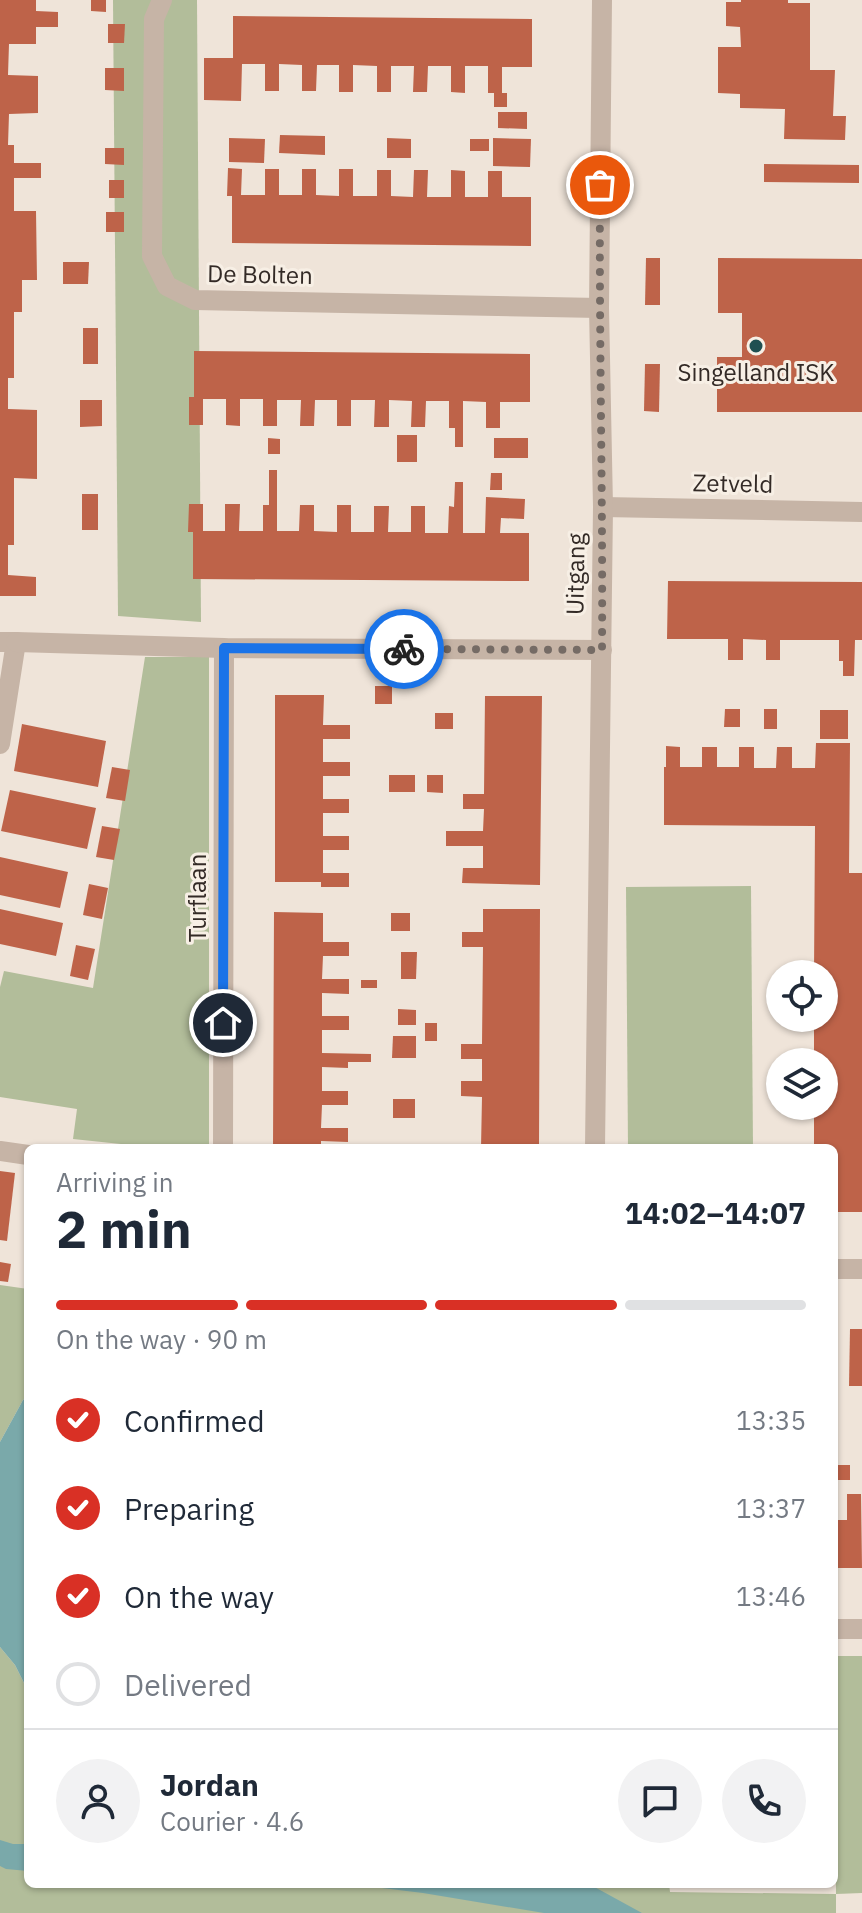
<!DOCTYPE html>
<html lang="en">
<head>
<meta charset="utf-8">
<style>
  :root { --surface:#fff; --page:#f2f2f3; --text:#1f2937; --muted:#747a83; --line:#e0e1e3; --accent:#d93025 }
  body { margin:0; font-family:"IBM Plex Sans",sans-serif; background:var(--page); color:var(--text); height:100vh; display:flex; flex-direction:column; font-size:30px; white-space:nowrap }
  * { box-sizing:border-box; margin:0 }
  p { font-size:26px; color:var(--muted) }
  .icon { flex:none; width:44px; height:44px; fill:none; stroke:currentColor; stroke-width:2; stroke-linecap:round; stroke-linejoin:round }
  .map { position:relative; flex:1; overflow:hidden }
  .panel { position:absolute; left:24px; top:1144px; width:814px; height:744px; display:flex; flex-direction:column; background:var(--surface); border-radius:12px; box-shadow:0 2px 6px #0004 }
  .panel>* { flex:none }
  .fabs { position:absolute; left:766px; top:960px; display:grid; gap:16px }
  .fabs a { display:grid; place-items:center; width:72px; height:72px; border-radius:50%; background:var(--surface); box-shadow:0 2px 6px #0004; font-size:40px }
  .pin { position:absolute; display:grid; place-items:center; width:68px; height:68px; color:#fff; margin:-34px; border:4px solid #fff; border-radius:50%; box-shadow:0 2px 8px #0007 }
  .courier { position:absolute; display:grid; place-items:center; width:80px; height:80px; margin:-40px; border:6px solid #1a73e8; border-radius:50%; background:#fff; color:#222; box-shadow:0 2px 10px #0007 }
  .summary em { font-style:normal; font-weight:700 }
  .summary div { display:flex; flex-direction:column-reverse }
  .summary { display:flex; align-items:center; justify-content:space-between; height:136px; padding:0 32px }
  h1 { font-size:52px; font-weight:700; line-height:60px }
  .bar { display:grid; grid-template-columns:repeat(4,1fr); gap:12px 8px; align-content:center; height:96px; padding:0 32px }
  .bar i { height:10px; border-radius:6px; background:var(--line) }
  .bar .current { background:var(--accent) }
  .bar p { grid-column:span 4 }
  .line { display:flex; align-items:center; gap:20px; padding:0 32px; border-top:2px solid var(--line) }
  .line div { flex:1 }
  .round { display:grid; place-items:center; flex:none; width:84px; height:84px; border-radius:42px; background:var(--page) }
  ol { padding:0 32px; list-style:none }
  li { display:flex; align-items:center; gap:24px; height:88px }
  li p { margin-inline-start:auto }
  li .icon { padding:8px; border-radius:50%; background:var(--accent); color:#fff; stroke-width:4 }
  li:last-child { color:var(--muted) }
  li i { width:44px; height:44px; border:4px solid var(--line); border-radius:50% }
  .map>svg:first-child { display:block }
  .green { fill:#b2bd9a }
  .water { fill:#7aa9aa }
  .building { fill:#be6349 }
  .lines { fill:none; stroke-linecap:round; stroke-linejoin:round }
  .minor { stroke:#c6b4a6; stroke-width:20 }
  .done { stroke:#756b65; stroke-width:8; stroke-dasharray:0 14.4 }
  .route { stroke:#1a73e8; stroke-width:10 }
  .poi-dot { fill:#1f4f51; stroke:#f7efe5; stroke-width:3 }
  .labels { text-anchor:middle; stroke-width:6; stroke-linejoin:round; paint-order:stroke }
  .street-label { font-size:24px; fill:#332a26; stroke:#f7efe5 }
  .poi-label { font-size:24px; fill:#332a26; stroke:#f7efe5 }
</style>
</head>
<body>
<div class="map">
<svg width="862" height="1913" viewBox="0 0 862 1913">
  <rect width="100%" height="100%" fill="#efe4d9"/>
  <g class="green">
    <path d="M 113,0 L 197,0 L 201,622 L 118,616 Z"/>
    <path d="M 145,657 L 209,657 L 209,1148 L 159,1148 L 73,1139 L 77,1109 L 0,1097 L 0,987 L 4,971 L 93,988 Z"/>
    <path d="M 751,886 L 753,1148 L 628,1148 L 626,887 Z"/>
    <path d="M 0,1285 L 28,1289 L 28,1396 L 23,1400 L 0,1442 Z"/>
    <path d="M 0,1647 L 15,1665 L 28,1691 L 28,1884 L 669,1884 L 670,1892 L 836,1894 L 834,1656 L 862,1656 L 862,1893 L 836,1894 L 836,1913 L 0,1913 Z"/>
  </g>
  <g class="water">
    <path d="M 28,1396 L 28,1691 L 15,1665 L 0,1647 L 0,1442 L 23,1400 Z"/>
    <path d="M 0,1840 L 13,1844 L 28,1844 L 28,1871 L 6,1869 L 0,1866 Z"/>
    <path d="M 349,1884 L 589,1884 L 642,1913 L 544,1913 L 423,1893 Z"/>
  </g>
  <g class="building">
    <path d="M 0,0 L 36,0 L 36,11 L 58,12 L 58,27 L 36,27 L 36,44 L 9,44 L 8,75 L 38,76 L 38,113 L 9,114 L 8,145 L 14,145 L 14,163 L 41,163 L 41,178 L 14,178 L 14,211 L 36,211 L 37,280 L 22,280 L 22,312 L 14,312 L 14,378 L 8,378 L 8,409 L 37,410 L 37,479 L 14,478 L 14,545 L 8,545 L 8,575 L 36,577 L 36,596 L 0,596 Z"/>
    <path d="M 91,0 L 106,0 L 106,12 L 91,11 Z"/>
    <path d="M 741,0 L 788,0 L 788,3 L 810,3 L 810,70 L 835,70 L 833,116 L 846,116 L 845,140 L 784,139 L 785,109 L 740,108 L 740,94 L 718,93 L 718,47 L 741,47 L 740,27 L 726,26 L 726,2 L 741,2 Z"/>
    <path d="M 233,16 L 532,19 L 532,67 L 502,67 L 502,93 L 507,93 L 507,107 L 494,107 L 494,93 L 488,93 L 488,66 L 465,66 L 465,93 L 451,92 L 451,66 L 428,66 L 427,92 L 413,92 L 414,66 L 391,66 L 391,92 L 377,92 L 377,66 L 353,65 L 353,92 L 339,92 L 339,65 L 317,65 L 316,91 L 302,91 L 302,65 L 279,64 L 279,91 L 265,91 L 265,64 L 242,64 L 241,101 L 204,100 L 204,58 L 233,58 Z"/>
    <path d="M 108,24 L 125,24 L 124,43 L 108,43 Z"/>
    <path d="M 105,68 L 124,68 L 124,91 L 105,90 Z"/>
    <path d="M 498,112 L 527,112 L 527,129 L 498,128 Z"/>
    <path d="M 280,135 L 325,136 L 325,155 L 279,153 Z"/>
    <path d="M 229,138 L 265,139 L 264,163 L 229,162 Z"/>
    <path d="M 387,138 L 411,139 L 411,158 L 387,158 Z"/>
    <path d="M 493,138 L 531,139 L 530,167 L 493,166 Z"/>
    <rect x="470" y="139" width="19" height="12"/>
    <path d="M 105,148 L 124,148 L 124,165 L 105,164 Z"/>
    <path d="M 764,164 L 859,165 L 859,183 L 764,182 Z"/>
    <path d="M 228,168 L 242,169 L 241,195 L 265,195 L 265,169 L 279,169 L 279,195 L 302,195 L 302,169 L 316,169 L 316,195 L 339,196 L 339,169 L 353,169 L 353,196 L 377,196 L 377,170 L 391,170 L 391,196 L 413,197 L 414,170 L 428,170 L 427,197 L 451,197 L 451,170 L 465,171 L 465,197 L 488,197 L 488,171 L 502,171 L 502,197 L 531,197 L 531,246 L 232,243 L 232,196 L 227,196 Z"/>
    <rect x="109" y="180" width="15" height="18"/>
    <rect x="106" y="212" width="18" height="20"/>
    <path d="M 646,258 L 660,258 L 660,305 L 645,305 Z"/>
    <path d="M 718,258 L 862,259 L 862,412 L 717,412 L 717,357 L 742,357 L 742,313 L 718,313 Z"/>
    <path d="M 63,262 L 89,262 L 88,284 L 63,284 Z"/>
    <rect x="83" y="328" width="15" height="36"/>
    <path d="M 194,351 L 530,354 L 530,402 L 500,402 L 500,428 L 486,428 L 486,402 L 463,401 L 463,447 L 455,447 L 455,428 L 449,428 L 449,401 L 426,401 L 425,427 L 411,427 L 412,401 L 389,400 L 389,427 L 374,427 L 375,400 L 351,400 L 351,426 L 337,426 L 337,400 L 315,400 L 314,426 L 300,426 L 301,400 L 277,400 L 277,426 L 263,426 L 263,399 L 240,399 L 240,426 L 226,425 L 226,399 L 203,399 L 203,425 L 189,425 L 189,397 L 194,397 Z"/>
    <path d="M 645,364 L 660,364 L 659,412 L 644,411 Z"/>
    <path d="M 80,400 L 102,400 L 102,426 L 80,427 Z"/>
    <rect x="397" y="435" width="20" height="27"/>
    <path d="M 268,438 L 280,439 L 280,454 L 268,454 Z"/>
    <rect x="494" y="438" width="34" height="20"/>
    <path d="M 269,470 L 277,470 L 277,531 L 299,531 L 300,505 L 314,505 L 314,531 L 337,532 L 337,505 L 351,505 L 351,532 L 374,532 L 374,506 L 389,506 L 388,532 L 411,532 L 411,506 L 425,506 L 425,533 L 448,533 L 449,506 L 454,507 L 455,482 L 463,482 L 463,533 L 485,533 L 486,497 L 525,499 L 524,519 L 501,518 L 500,533 L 529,533 L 529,581 L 193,579 L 193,532 L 188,532 L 189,504 L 203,504 L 203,531 L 225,531 L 225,504 L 240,504 L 239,531 L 263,531 L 263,505 L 269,505 Z"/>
    <path d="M 491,473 L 502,473 L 502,490 L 490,490 Z"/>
    <rect x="82" y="494" width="16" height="36"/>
    <path d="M 668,581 L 862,582 L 862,640 L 855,640 L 854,676 L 843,676 L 843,661 L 839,661 L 839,640 L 780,640 L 780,660 L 766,660 L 766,640 L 743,639 L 743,660 L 728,660 L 728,639 L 667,639 Z"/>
    <rect x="375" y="686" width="17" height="18"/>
    <path d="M 275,695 L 324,695 L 323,725 L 350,725 L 350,739 L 323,739 L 323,762 L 350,762 L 350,776 L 323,776 L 323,799 L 349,799 L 349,813 L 323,813 L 323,836 L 349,836 L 349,850 L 323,850 L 323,873 L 349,873 L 349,887 L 321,887 L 321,882 L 275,882 Z"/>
    <path d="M 485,696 L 542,696 L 540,885 L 462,883 L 463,868 L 483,868 L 483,846 L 446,846 L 446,831 L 483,831 L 484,809 L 463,809 L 463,794 L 484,794 Z"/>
    <path d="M 725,709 L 740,709 L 740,727 L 724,727 Z"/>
    <rect x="764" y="709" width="13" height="20"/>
    <rect x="820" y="710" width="28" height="29"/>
    <rect x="435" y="713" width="18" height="16"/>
    <path d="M 22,724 L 106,741 L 98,787 L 14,771 Z"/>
    <path d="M 816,743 L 850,743 L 849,873 L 862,873 L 862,1212 L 834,1212 L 834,1148 L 814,1148 L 814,1106 L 824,1106 L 824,1062 L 814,1062 L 814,1018 L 824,1018 L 824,974 L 814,974 L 815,826 L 664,825 L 664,767 L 666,767 L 666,746 L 680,747 L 680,767 L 702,767 L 702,747 L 717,747 L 717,767 L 739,767 L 739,747 L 754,747 L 754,768 L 776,768 L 777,747 L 792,747 L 792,768 L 815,768 Z"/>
    <path d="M 112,767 L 130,770 L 125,801 L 106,798 Z"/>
    <rect x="389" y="775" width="26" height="17"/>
    <path d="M 427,775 L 443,775 L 443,793 L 427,792 Z"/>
    <path d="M 10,790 L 96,808 L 87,849 L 1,831 Z"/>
    <path d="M 102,826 L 120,829 L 114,860 L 96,857 Z"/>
    <path d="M 0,857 L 68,872 L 60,908 L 0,895 Z"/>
    <path d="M 89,884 L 108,888 L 102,919 L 83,915 Z"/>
    <path d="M 0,909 L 63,923 L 56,956 L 0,944 Z"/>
    <path d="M 483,909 L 540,909 L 539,1148 L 481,1148 L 482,1097 L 461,1096 L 461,1081 L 482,1081 L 482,1059 L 461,1059 L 461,1044 L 482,1044 L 483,947 L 462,947 L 462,932 L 483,932 Z"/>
    <path d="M 274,912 L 323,913 L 323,942 L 349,942 L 349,956 L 323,956 L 322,979 L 349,979 L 349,994 L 322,993 L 322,1016 L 349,1016 L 349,1030 L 322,1030 L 322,1053 L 371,1054 L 371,1062 L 348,1062 L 348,1068 L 322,1067 L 322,1091 L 348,1091 L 348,1105 L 322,1105 L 321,1128 L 348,1128 L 348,1142 L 321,1141 L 321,1148 L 273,1148 Z"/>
    <rect x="391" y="913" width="19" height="18"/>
    <path d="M 76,945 L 95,949 L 88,980 L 70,976 Z"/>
    <path d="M 401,952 L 417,952 L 416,979 L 401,979 Z"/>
    <rect x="361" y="980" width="16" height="8"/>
    <path d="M 398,1009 L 416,1010 L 416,1025 L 398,1025 Z"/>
    <rect x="425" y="1023" width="12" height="18"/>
    <path d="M 393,1036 L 416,1036 L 416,1058 L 392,1058 Z"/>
    <rect x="393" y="1099" width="22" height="19"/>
    <path d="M 0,1171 L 15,1173 L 7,1241 L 0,1240 Z"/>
    <path d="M 0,1262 L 11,1264 L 8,1282 L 0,1281 Z"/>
    <path d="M 850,1329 L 862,1329 L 862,1386 L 849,1386 Z"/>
    <rect x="834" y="1465" width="16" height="15"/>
    <path d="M 847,1494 L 861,1494 L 862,1568 L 834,1568 L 834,1520 L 847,1520 Z"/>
  </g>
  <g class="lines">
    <g class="minor">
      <path d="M 162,0 L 154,19 L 152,256 L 167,286 L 195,300 L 599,308"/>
      <path d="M 603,507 L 862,512"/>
      <path d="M 0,642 L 16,642 L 0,744"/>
      <path d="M 16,642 L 224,648 L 602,650"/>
      <path d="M 223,1148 L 224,648"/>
      <path d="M 595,1148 L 603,507 L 599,308 L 602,0"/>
      <path d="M 0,1151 L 28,1155"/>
      <path d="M 834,1269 L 862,1269"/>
      <path d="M 834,1629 L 862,1629"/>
    </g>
  </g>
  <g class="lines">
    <path class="done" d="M 404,649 L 602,650 C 603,495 599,340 600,185"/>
    <path class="route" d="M 223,1023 L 224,648 L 404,649"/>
  </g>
  <circle class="poi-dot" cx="756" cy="346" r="8"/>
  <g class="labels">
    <g class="street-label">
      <text transform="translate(260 275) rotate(1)" y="8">De Bolten</text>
      <text transform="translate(733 484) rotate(1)" y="8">Zetveld</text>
      <text transform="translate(576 574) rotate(-89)" y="8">Uitgang</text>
      <text transform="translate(198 898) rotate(-90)" y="8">Turflaan</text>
    </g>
    <g class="poi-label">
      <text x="756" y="381">Singelland ISK</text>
    </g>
  </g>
</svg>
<div class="fabs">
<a><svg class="icon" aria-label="locate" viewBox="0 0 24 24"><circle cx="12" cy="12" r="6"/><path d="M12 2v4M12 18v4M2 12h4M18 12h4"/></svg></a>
<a><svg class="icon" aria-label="layers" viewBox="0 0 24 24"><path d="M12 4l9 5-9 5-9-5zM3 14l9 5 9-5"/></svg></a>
</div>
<div class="pin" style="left:600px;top:185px;background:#ea580c"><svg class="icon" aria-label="bag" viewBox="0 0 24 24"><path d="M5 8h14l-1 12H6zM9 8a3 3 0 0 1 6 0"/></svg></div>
<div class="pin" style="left:223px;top:1023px;background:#1f2937"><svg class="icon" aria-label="home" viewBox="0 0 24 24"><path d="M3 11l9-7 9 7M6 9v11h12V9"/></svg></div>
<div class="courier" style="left:404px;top:649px"><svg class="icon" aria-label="bike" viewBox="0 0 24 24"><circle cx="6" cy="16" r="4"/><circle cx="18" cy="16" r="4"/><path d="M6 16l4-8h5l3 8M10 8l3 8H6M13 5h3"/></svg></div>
<section class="panel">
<div class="summary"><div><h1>2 min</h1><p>Arriving in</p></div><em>14:02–14:07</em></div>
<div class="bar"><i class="current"></i><i class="current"></i><i class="current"></i><i></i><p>On the way · 90 m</p></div>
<ol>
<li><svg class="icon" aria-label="check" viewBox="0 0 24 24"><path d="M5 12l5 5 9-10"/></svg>Confirmed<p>13:35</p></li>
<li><svg class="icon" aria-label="check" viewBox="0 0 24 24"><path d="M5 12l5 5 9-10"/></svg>Preparing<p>13:37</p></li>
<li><svg class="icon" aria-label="check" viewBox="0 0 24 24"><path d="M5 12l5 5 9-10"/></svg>On the way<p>13:46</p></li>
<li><i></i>Delivered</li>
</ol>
<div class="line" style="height:144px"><a class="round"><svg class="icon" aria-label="person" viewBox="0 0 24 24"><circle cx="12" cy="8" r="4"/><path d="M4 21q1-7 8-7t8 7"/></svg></a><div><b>Jordan</b><p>Courier · 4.6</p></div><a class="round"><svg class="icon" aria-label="chat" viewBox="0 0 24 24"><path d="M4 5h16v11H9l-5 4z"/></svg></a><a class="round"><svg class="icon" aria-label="phone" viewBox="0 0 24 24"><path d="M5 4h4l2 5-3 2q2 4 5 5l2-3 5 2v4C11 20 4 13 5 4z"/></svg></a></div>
</section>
</div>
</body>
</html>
